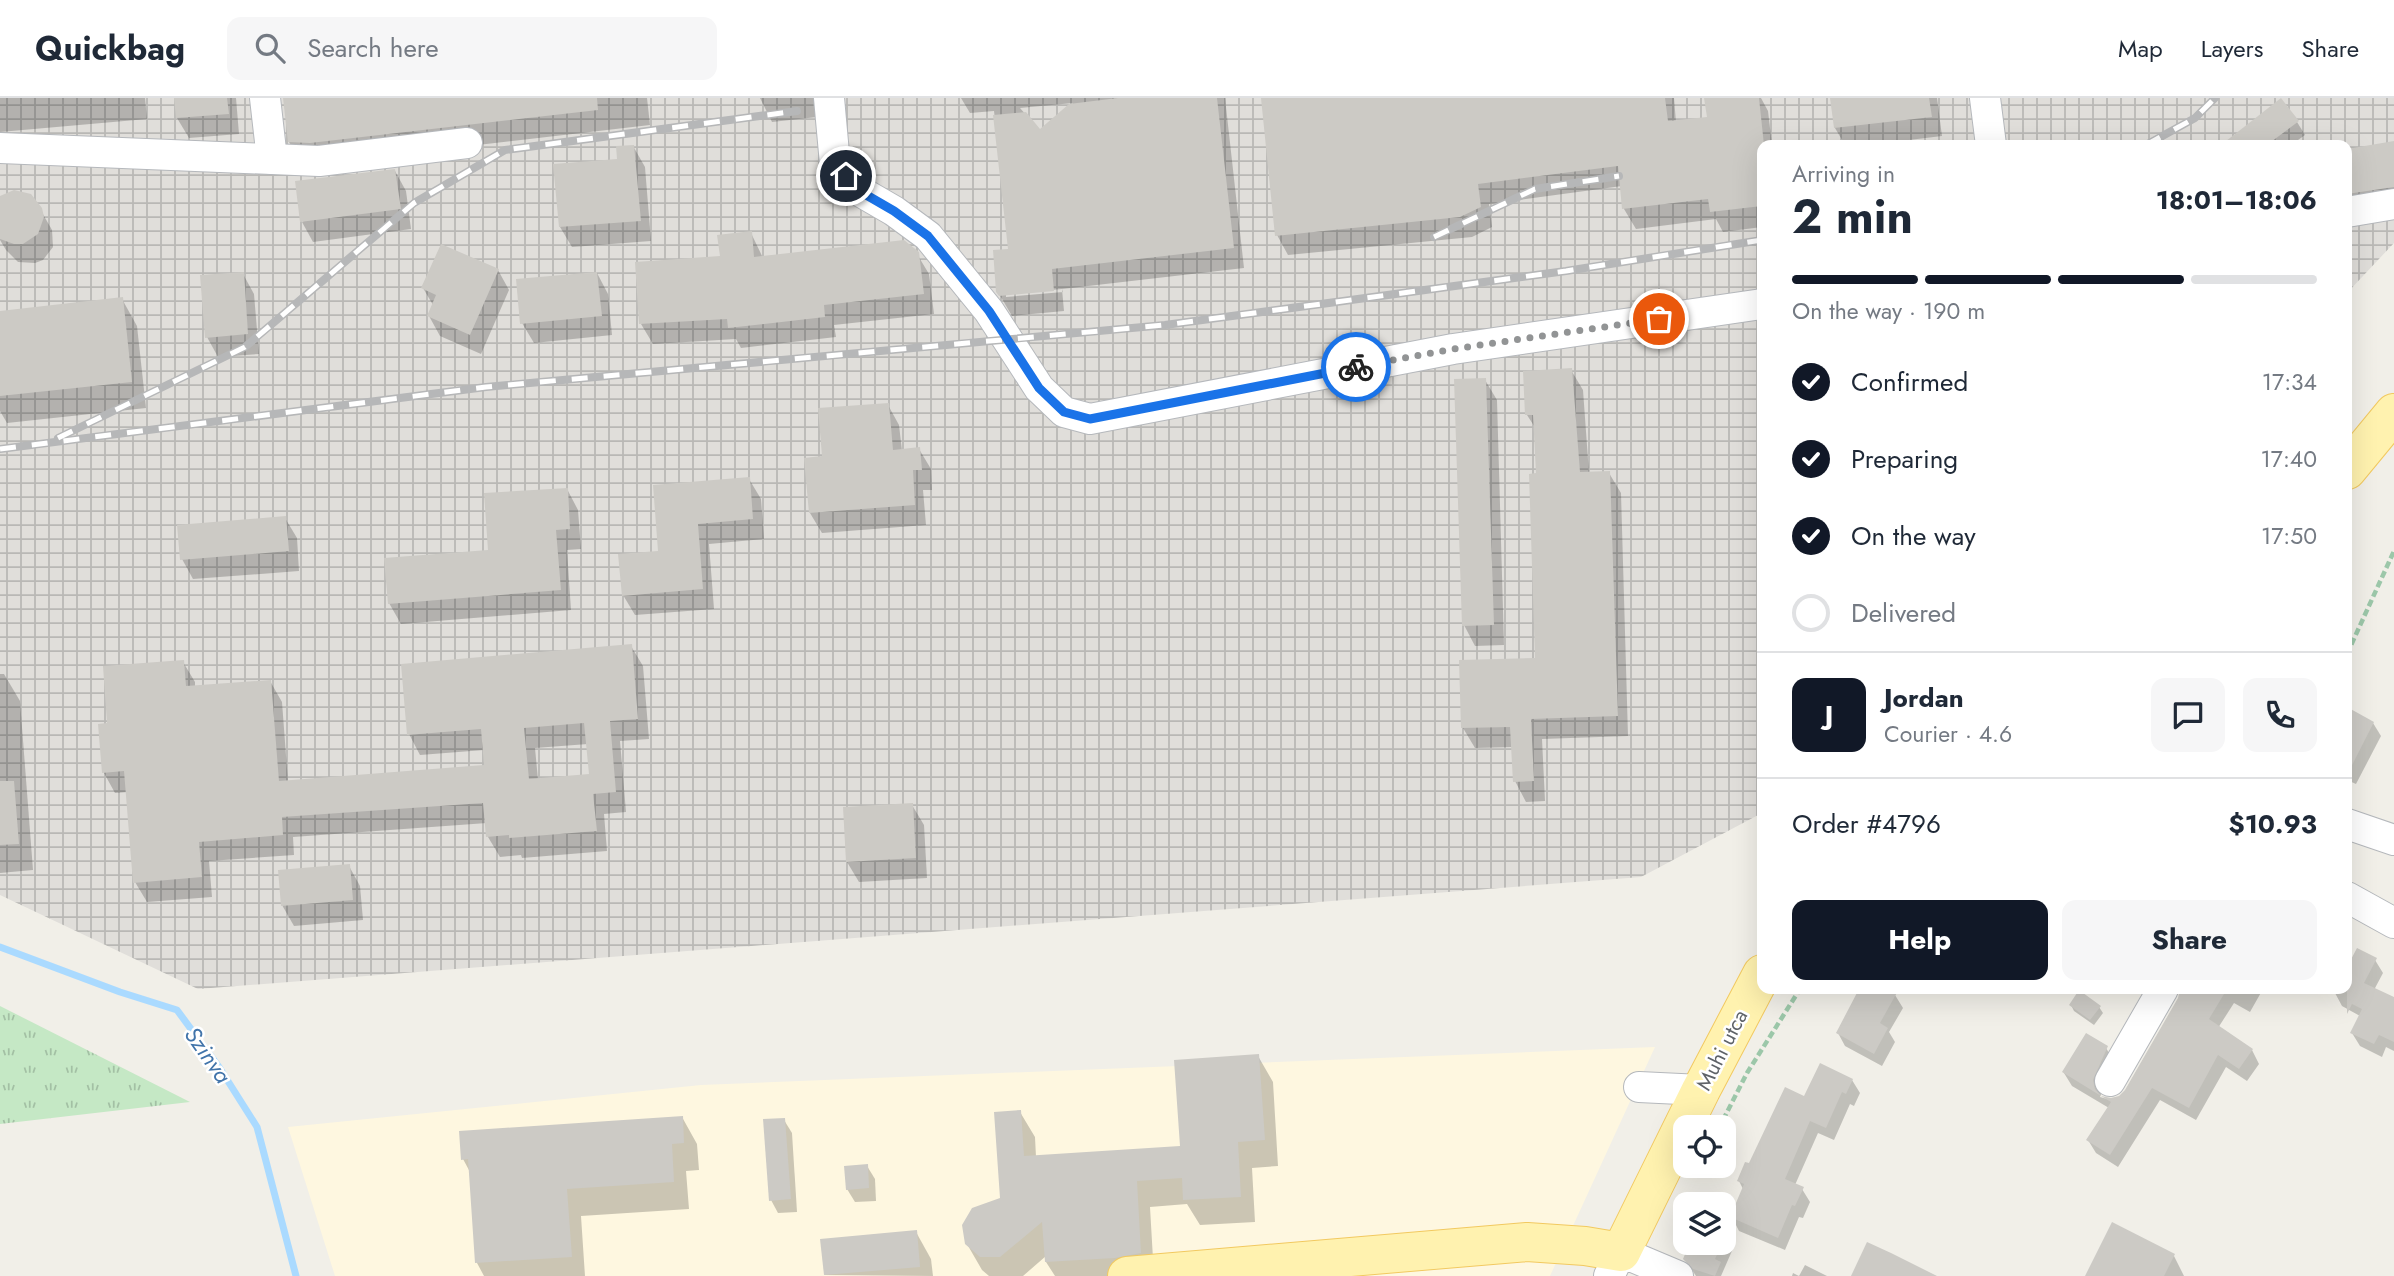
<!DOCTYPE html>
<html lang="en">
<head>
<meta charset="utf-8">
<style>
  :root { --surface:#fff; --page:#f6f6f7; --text:#1f2937; --muted:#747a83; --line:#e0e1e3; --accent:#111827 }
  body { margin:0; font-family:Jost,sans-serif; background:var(--page); color:var(--text); height:100vh; display:flex; flex-direction:column; font-size:26px; white-space:nowrap }
  * { box-sizing:border-box; margin:0 }
  p { font-size:23px; color:var(--muted) }
  .icon { flex:none; width:38px; height:38px; fill:none; stroke:currentColor; stroke-width:2; stroke-linecap:round; stroke-linejoin:round }
  .map { position:relative; flex:1; overflow:hidden }
  .details { position:absolute; left:1757px; top:42px; width:595px; height:854px; display:flex; flex-direction:column; background:var(--surface); border-radius:14px; box-shadow:0 7px 28px #0002 }
  .details>* { flex:none }
  .controls { position:absolute; left:1673px; top:1017px; display:grid; gap:14px }
  .controls a { display:grid; place-items:center; width:63px; height:63px; border-radius:14px; background:var(--surface); box-shadow:0 7px 28px #0002; font-size:35px }
  .pin { position:absolute; display:grid; place-items:center; width:60px; height:60px; color:#fff; margin:-30px; border:4px solid #fff; border-radius:50%; box-shadow:0 2px 7px #0007 }
  .courier { position:absolute; display:grid; place-items:center; width:70px; height:70px; margin:-35px; border:5px solid #1a73e8; border-radius:50%; background:#fff; color:#222; box-shadow:0 2px 9px #0007 }
  .overview em { font-style:normal; font-weight:700 }
  .overview div { display:flex; flex-direction:column-reverse }
  .overview { display:flex; align-items:center; justify-content:space-between; height:119px; padding:0 35px }
  h1 { font-size:46px; font-weight:700; line-height:52px }
  .bar { display:grid; grid-template-columns:repeat(4,1fr); gap:10px 7px; align-content:center; height:84px; padding:0 35px }
  .bar i { height:9px; border-radius:5px; background:var(--line) }
  .bar .active { background:var(--accent) }
  .bar p { grid-column:span 4 }
  .line { display:flex; align-items:center; gap:18px; padding:0 35px; border-top:2px solid var(--line) }
  .line div { flex:1 }
  .round { display:grid; place-items:center; flex:none; width:74px; height:74px; border-radius:14px; background:var(--page) }
  ol { padding:0 35px; list-style:none }
  li { display:flex; align-items:center; gap:21px; height:77px }
  li p { margin-inline-start:auto }
  li .icon { padding:7px; border-radius:50%; background:var(--accent); color:#fff; stroke-width:4 }
  li:last-child { color:var(--muted) }
  li i { width:38px; height:38px; border:4px solid var(--line); border-radius:50% }
  .primary-button { display:flex; gap:14px; margin-top:auto; padding:14px 35px }
  .primary-button a { flex:1; height:80px; border-radius:14px; background:var(--accent); color:#fff; font-size:28px; font-weight:700; line-height:80px; text-align:center }
  .primary-button a+a { background:var(--page); color:var(--text) }
  header { display:flex; align-items:center; gap:42px; box-sizing:border-box; height:98px; padding:0 35px; background:var(--surface); border-bottom:2px solid var(--line) }
  header strong { font-size:33px }
  nav { display:flex; gap:38px; margin-inline-start:auto; font-size:24px }
  .search { width:490px; height:63px; background:var(--page); display:flex; align-items:center; gap:18px; box-sizing:border-box; padding:0 24px; border-radius:14px; color:var(--muted); font-size:26px }
  .map>svg:first-child { display:block }
  .commercial { fill:#fef7e0 }
  .industrial { fill:url(#industrial-grid) }
  .grass { fill:url(#grass-tufts) }
  .shadow { fill:#0003; fill-rule:evenodd }
  .lines { fill:none; stroke-linecap:round; stroke-linejoin:round }
  .stream { stroke:#aadaff; stroke-width:7 }
  .building { fill:#cccac5; fill-rule:evenodd }
  .minor-casing { stroke:#b5b8bc; stroke-width:32 }
  .major-casing { stroke:#f2c960; stroke-width:40 }
  .path { stroke:#9cc7a9; stroke-width:4.5; stroke-dasharray:7 3.5; stroke-linecap:butt }
  .minor { stroke:#fff; stroke-width:30 }
  .major { stroke:#fff2af; stroke-width:38 }
  .rail-casing { stroke:#b6b7b8; stroke-width:8 }
  .rail { stroke:#fff; stroke-width:5; stroke-dasharray:16; stroke-linecap:butt }
  .done { stroke:#929495; stroke-width:7; stroke-dasharray:0 12.6 }
  .route { stroke:#1a73e8; stroke-width:9 }
  .labels { text-anchor:middle; stroke-width:5; stroke-linejoin:round; paint-order:stroke }
  .street-label { font-size:21px; fill:#5f6368; stroke:#fff }
  .water-label { font-size:23px; font-style:italic; fill:#4174aa; stroke:#fff }
</style>
</head>
<body>
<header>
<strong>Quickbag</strong>
<div class="search"><svg class="icon" aria-label="search" viewBox="0 0 24 24"><circle cx="10" cy="10" r="6"/><path d="M15 15l6 6"/></svg>Search here</div>
<nav><a>Map</a><a>Layers</a><a>Share</a></nav>
</header>
<div class="map">
<svg width="2394" height="1178" viewBox="0 0 2394 1178">
  <defs>
    <pattern id="industrial-grid" width="8" height="8" patternUnits="userSpaceOnUse" patternTransform="scale(1.75)"><rect width="8" height="8" fill="#e0deda"/><path d="M0 4h8M4 0v8" fill="none" stroke="#b9b8b5"/></pattern>
    <pattern id="grass-tufts" width="24" height="20" patternUnits="userSpaceOnUse" patternTransform="scale(1.75)"><rect width="24" height="20" fill="#c5e8c5"/><path d="M3 7l-1-3M5 7V3M7 7l1-3M15 17l-1-3M17 17v-4M19 17l1-3" fill="none" stroke="#a3c0a4"/></pattern>
  </defs>
  <rect width="100%" height="100%" fill="#f1efe8"/>
  <path class="commercial" d="M 1655,949 L 1550,1178 L 335,1178 L 288,1029 L 701,987 Z"/>
  <path class="industrial" d="M 0,0 L 2394,0 L 2394,145 L 2347,195 L 2347,47 L 1762,47 L 1762,715 L 1641,779 L 198,891 L 0,797 Z"/>
  <path class="grass" d="M 0,908 L 190,1004 L 0,1026 Z"/>
  <g class="shadow">
    <path d="M 0,0 L 145,0 L 147,21 L 0,34 Z"/>
    <path d="M 176,0 L 236,0 L 239,36 L 189,40 L 177,20 Z"/>
    <path d="M 284,0 L 647,0 L 650,27 L 322,65 L 301,64 L 289,44 Z"/>
    <path d="M 760,0 L 815,0 L 817,19 L 772,24 Z"/>
    <path d="M 961,0 L 1225,0 L 1244,170 L 1062,191 L 1064,213 L 1012,218 L 998,194 L 1010,152 L 994,13 L 970,15 ZM 1073,5 L 1040,33 L 1020,10 ZM 1062,191 L 1063,194 L 1006,199 L 1006,196 Z"/>
    <path d="M 1263,0 L 1674,0 L 1676,24 L 1709,20 L 1706,0 L 1761,0 L 1768,13 L 1772,47 L 1762,47 L 1762,129 L 1723,134 L 1716,121 L 1636,131 L 1624,111 L 1622,88 L 1489,106 L 1492,129 L 1472,139 L 1288,157 L 1277,137 Z"/>
    <path d="M 1832,0 L 1937,0 L 1942,38 L 1868,47 L 1845,47 L 1835,30 Z"/>
    <path d="M 2297,24 L 2305,37 L 2291,47 L 2234,47 L 2231,42 Z"/>
    <path d="M 1824,43 L 1827,47 L 1787,47 Z"/>
    <path d="M 2394,45 L 2394,110 L 2357,116 L 2347,98 L 2347,53 Z"/>
    <path d="M 633,48 L 645,69 L 651,143 L 572,149 L 560,129 Z"/>
    <path d="M 395,73 L 406,93 L 411,131 L 313,144 L 302,124 Z"/>
    <path d="M 0,101 L 40,111 L 52,132 L 53,149 L 43,162 L 35,165 L 18,164 L 6,152 L 0,142 Z"/>
    <path d="M 751,135 L 763,160 L 917,156 L 929,176 L 934,216 L 834,227 L 836,239 L 741,250 L 736,241 L 653,246 L 641,226 Z"/>
    <path d="M 498,172 L 509,192 L 481,256 L 440,238 L 429,218 L 433,207 L 423,190 Z"/>
    <path d="M 597,175 L 608,196 L 612,237 L 534,245 L 522,225 Z"/>
    <path d="M 243,176 L 254,196 L 259,256 L 218,259 L 207,239 Z"/>
    <path d="M 122,201 L 137,228 L 146,310 L 7,325 L 0,313 L 0,214 Z"/>
    <path d="M 1571,272 L 1583,292 L 1589,375 L 1609,375 L 1621,395 L 1628,638 L 1542,641 L 1545,703 L 1526,704 L 1515,683 L 1513,649 L 1475,650 L 1463,630 L 1536,562 L 1538,377 L 1536,331 L 1527,317 Z"/>
    <path d="M 1485,282 L 1497,302 L 1504,547 L 1475,548 L 1464,527 Z"/>
    <path d="M 888,307 L 899,327 L 902,353 L 919,351 L 931,371 L 932,392 L 923,392 L 926,427 L 822,435 L 810,415 L 824,360 Z"/>
    <path d="M 749,381 L 761,401 L 764,441 L 709,446 L 714,511 L 635,517 L 623,497 L 660,455 Z"/>
    <path d="M 567,391 L 578,412 L 581,451 L 567,452 L 571,512 L 401,526 L 389,505 L 490,453 Z"/>
    <path d="M 285,420 L 297,440 L 299,473 L 193,481 L 182,461 Z"/>
    <path d="M 631,548 L 643,568 L 649,641 L 620,643 L 626,714 L 604,716 L 607,753 L 522,760 L 521,757 L 500,759 L 488,739 L 487,725 L 293,739 L 294,757 L 209,763 L 212,799 L 147,804 L 135,784 L 128,694 L 115,695 L 104,675 L 109,627 L 183,564 L 195,584 L 195,589 L 270,583 L 282,604 L 288,684 L 486,669 L 484,652 L 420,657 L 409,636 ZM 588,646 L 591,677 L 538,682 L 535,650 Z"/>
    <path d="M 0,576 L 4,576 L 20,603 L 33,772 L 0,775 Z"/>
    <path d="M 2347,611 L 2373,625 L 2381,638 L 2356,686 L 2347,682 Z"/>
    <path d="M 912,707 L 924,727 L 927,780 L 859,784 L 847,764 Z"/>
    <path d="M 349,768 L 360,788 L 363,822 L 294,828 L 282,807 Z"/>
    <path d="M 2357,852 L 2375,862 L 2383,875 L 2374,892 L 2394,901 L 2394,953 L 2386,949 L 2382,959 L 2360,948 L 2352,935 L 2360,918 L 2342,908 L 2335,895 L 2337,891 L 2347,891 L 2347,872 Z"/>
    <path d="M 1850,891 L 1888,891 L 1888,892 L 1895,897 L 1903,910 L 1889,934 L 1895,944 L 1882,968 L 1845,948 L 1838,935 L 1859,896 Z"/>
    <path d="M 2181,891 L 2263,891 L 2250,914 L 2234,905 L 2218,930 L 2252,952 L 2259,966 L 2247,983 L 2226,969 L 2196,1022 L 2160,1002 L 2118,1069 L 2096,1055 L 2088,1042 L 2109,1010 L 2072,988 L 2064,975 L 2106,950 L 2114,963 L 2100,999 L 2111,1002 L 2120,999 L 2127,993 L 2180,900 Z"/>
    <path d="M 2071,907 L 2099,909 L 2103,915 L 2094,927 L 2074,913 Z"/>
    <path d="M 1258,958 L 1273,984 L 1278,1068 L 1252,1070 L 1255,1124 L 1200,1127 L 1187,1106 L 1150,1109 L 1154,1178 L 1055,1178 L 1046,1164 L 1046,1158 L 1023,1178 L 989,1178 L 982,1172 L 967,1146 L 1002,1101 L 1020,1014 L 1035,1039 L 1036,1059 L 1182,1049 Z"/>
    <path d="M 1852,982 L 1860,995 L 1854,1008 L 1850,1006 L 1834,1042 L 1818,1035 L 1795,1087 L 1802,1091 L 1810,1104 L 1803,1120 L 1799,1119 L 1785,1152 L 1739,1133 L 1732,1119 L 1743,1091 L 1739,1083 L 1750,1068 L 1805,1000 Z"/>
    <path d="M 682,1019 L 697,1046 L 699,1072 L 686,1073 L 689,1111 L 581,1118 L 585,1178 L 484,1178 L 477,1165 L 470,1074 L 463,1061 Z"/>
    <path d="M 784,1022 L 792,1035 L 797,1114 L 778,1115 L 771,1102 Z"/>
    <path d="M 867,1068 L 875,1081 L 876,1103 L 855,1104 L 847,1091 Z"/>
    <path d="M 1724,1131 L 1727,1133 L 1735,1146 L 1721,1178 L 1696,1178 L 1685,1161 L 1692,1144 L 1724,1144 Z"/>
    <path d="M 916,1134 L 931,1161 L 933,1178 L 825,1177 L 822,1142 Z"/>
    <path d="M 2174,1158 L 2184,1178 L 2087,1178 Z"/>
    <path d="M 1805,1167 L 1827,1178 L 1792,1178 L 1793,1175 L 1799,1178 Z"/>
  </g>
  <g class="lines">
    <path class="stream" d="M 0,849 L 120,894 L 177,912 L 219,969 L 257,1029 L 296,1178"/>
  </g>
  <g class="building">
    <path d="M 174,0 L 227,0 L 229,16 L 176,20 Z"/>
    <path d="M 283,0 L 597,0 L 598,12 L 310,45 L 288,44 Z"/>
    <path d="M 1118,0 L 1217,0 L 1234,150 L 1052,171 L 1054,193 L 999,198 L 996,194 L 993,152 L 1008,151 L 993,17 L 1026,14 L 1040,31 L 1069,6 Z"/>
    <path d="M 1261,0 L 1665,0 L 1668,23 L 1707,19 L 1704,0 L 1759,0 L 1764,47 L 1762,47 L 1762,108 L 1710,114 L 1708,101 L 1622,111 L 1618,68 L 1478,86 L 1481,109 L 1460,119 L 1275,138 Z"/>
    <path d="M 1830,0 L 1929,0 L 1932,19 L 1834,30 Z"/>
    <path d="M 2281,0 L 2299,23 L 2267,47 L 2221,47 Z"/>
    <path d="M 2394,43 L 2394,89 L 2347,96 L 2347,51 Z"/>
    <path d="M 634,47 L 641,123 L 559,129 L 553,66 L 617,61 L 616,48 Z"/>
    <path d="M 395,71 L 401,111 L 300,124 L 295,83 Z"/>
    <path d="M 14,92 L 31,96 L 42,110 L 44,119 L 38,136 L 23,146 L 14,146 L 0,141 L 0,98 Z"/>
    <path d="M 752,133 L 754,159 L 904,142 L 919,154 L 924,196 L 824,207 L 825,219 L 728,230 L 727,221 L 639,226 L 635,164 L 720,158 L 717,137 Z"/>
    <path d="M 441,146 L 499,171 L 470,237 L 427,218 L 436,197 L 421,190 Z"/>
    <path d="M 244,174 L 248,236 L 205,240 L 200,177 Z"/>
    <path d="M 597,174 L 602,218 L 520,226 L 516,181 Z"/>
    <path d="M 123,199 L 132,284 L 0,298 L 0,213 Z"/>
    <path d="M 1572,270 L 1580,374 L 1610,373 L 1618,618 L 1531,621 L 1534,683 L 1513,684 L 1510,629 L 1461,630 L 1459,562 L 1535,560 L 1529,376 L 1536,375 L 1533,317 L 1525,317 L 1523,273 Z"/>
    <path d="M 1486,280 L 1494,527 L 1462,528 L 1454,281 Z"/>
    <path d="M 889,305 L 893,352 L 920,349 L 922,372 L 913,372 L 915,407 L 809,415 L 804,360 L 822,358 L 818,310 Z"/>
    <path d="M 750,379 L 753,421 L 698,426 L 703,491 L 622,498 L 618,456 L 658,453 L 653,387 Z"/>
    <path d="M 568,390 L 570,431 L 556,432 L 561,492 L 388,506 L 384,460 L 488,452 L 484,395 Z"/>
    <path d="M 286,418 L 289,453 L 180,462 L 177,427 Z"/>
    <path d="M 632,546 L 638,621 L 610,623 L 616,694 L 593,696 L 597,733 L 509,740 L 509,737 L 486,739 L 483,705 L 282,719 L 283,737 L 199,744 L 202,779 L 133,785 L 124,673 L 102,675 L 98,626 L 107,625 L 103,568 L 184,562 L 186,588 L 271,582 L 279,683 L 484,667 L 481,631 L 407,637 L 401,566 ZM 584,625 L 589,676 L 529,681 L 524,630 Z"/>
    <path d="M 2347,609 L 2374,624 L 2347,677 Z"/>
    <path d="M 0,683 L 14,683 L 19,746 L 0,747 Z"/>
    <path d="M 913,705 L 916,760 L 846,764 L 843,709 Z"/>
    <path d="M 350,766 L 353,802 L 281,808 L 278,772 Z"/>
    <path d="M 2357,850 L 2377,860 L 2364,885 L 2394,899 L 2394,944 L 2379,937 L 2374,946 L 2350,935 L 2362,911 L 2352,906 L 2347,916 L 2347,869 Z"/>
    <path d="M 1859,891 L 1899,891 L 1880,925 L 1888,930 L 1874,956 L 1836,935 Z"/>
    <path d="M 2180,891 L 2227,891 L 2209,921 L 2253,951 L 2239,971 L 2218,957 L 2189,1010 L 2152,990 L 2110,1057 L 2086,1042 L 2111,1004 L 2101,998 L 2111,1000 L 2119,998 L 2125,992 L 2178,900 Z"/>
    <path d="M 2079,892 L 2101,908 L 2090,922 L 2069,907 Z"/>
    <path d="M 2086,935 L 2108,948 L 2093,982 L 2095,991 L 2101,998 L 2062,974 Z"/>
    <path d="M 1259,956 L 1265,1042 L 1238,1044 L 1241,1099 L 1183,1102 L 1182,1080 L 1137,1083 L 1141,1155 L 1115,1160 L 1045,1164 L 1042,1124 L 1000,1159 L 980,1159 L 965,1146 L 962,1127 L 972,1110 L 1000,1100 L 994,1014 L 1021,1012 L 1024,1058 L 1180,1048 L 1174,962 Z"/>
    <path d="M 1820,965 L 1853,981 L 1846,996 L 1842,994 L 1826,1030 L 1810,1023 L 1785,1081 L 1804,1089 L 1795,1108 L 1792,1107 L 1778,1140 L 1730,1119 L 1744,1086 L 1737,1083 L 1745,1064 L 1749,1065 L 1785,989 L 1804,998 Z"/>
    <path d="M 683,1018 L 684,1045 L 672,1046 L 674,1084 L 567,1091 L 572,1159 L 475,1165 L 468,1061 L 461,1062 L 459,1033 Z"/>
    <path d="M 785,1020 L 791,1101 L 769,1103 L 763,1021 Z"/>
    <path d="M 868,1066 L 869,1090 L 846,1092 L 844,1068 Z"/>
    <path d="M 2112,1124 L 2175,1156 L 2164,1178 L 2085,1178 Z"/>
    <path d="M 917,1132 L 920,1169 L 824,1177 L 820,1141 Z"/>
    <path d="M 1690,1144 L 1723,1144 L 1715,1161 L 1721,1164 L 1715,1178 L 1693,1171 L 1683,1161 Z"/>
    <path d="M 1867,1144 L 1891,1155 L 1937,1178 L 1851,1178 Z"/>
  </g>
  <g class="lines">
    <defs>
      <g id="minor">
        <path d="M 265,0 L 272,61"/>
        <path d="M 829,0 L 835,66 L 856,91 L 894,113 L 928,138 L 989,213 L 1039,290 L 1064,314 L 1090,321 L 1453,251 L 1762,206"/>
        <path d="M 1985,0 L 1991,47"/>
        <path d="M 0,50 L 319,63 L 467,45"/>
        <path d="M 2347,114 L 2394,106"/>
        <path d="M 2347,726 L 2394,742"/>
        <path d="M 2347,799 L 2394,825"/>
        <path d="M 2110,983 L 2163,891"/>
        <path d="M 1639,989 L 1701,992"/>
        <path d="M 1609,1178 L 1621,1154 L 1678,1178"/>
      </g>
      <g id="major">
        <path d="M 2347,372 L 2394,315"/>
        <path d="M 1127,1178 L 1527,1144 L 1585,1148 L 1621,1154 L 1701,992 L 1762,876"/>
      </g>
    </defs>
    <use href="#minor" class="minor-casing"/>
    <use href="#major" class="major-casing"/>
    <g class="path">
      <path d="M 2347,556 L 2394,453"/>
      <path d="M 1723,1022 L 1747,975 L 1800,891"/>
    </g>
    <use href="#minor" class="minor"/>
    <use href="#major" class="major"/>
    <defs>
      <g id="rail">
        <path d="M 2146,47 L 2195,20 L 2215,0"/>
        <path d="M 1434,139 L 1535,91 L 1619,78"/>
        <path d="M 58,340 L 245,249 L 414,105 L 505,52 L 797,13"/>
        <path d="M 0,351 L 486,289 L 1165,227 L 1566,173 L 1762,142"/>
      </g>
    </defs>
    <use href="#rail" class="rail-casing"/>
    <use href="#rail" class="rail"/>
  </g>
  <g class="lines">
    <path class="done" d="M 1356,269 L 1453,251 L 1659,221"/>
    <path class="route" d="M 846,78 L 856,91 L 894,113 L 928,138 L 989,213 L 1039,290 L 1064,314 L 1090,321 L 1356,269"/>
  </g>
  <g class="labels">
    <g class="street-label">
      <text transform="translate(1722 952) rotate(-63)" y="7">Muhi utca</text>
    </g>
    <g class="water-label">
      <text transform="translate(208 957) rotate(55)" y="8">Szinva</text>
    </g>
  </g>
</svg>
<div class="controls">
<a><svg class="icon" aria-label="locate" viewBox="0 0 24 24"><circle cx="12" cy="12" r="6"/><path d="M12 2v4M12 18v4M2 12h4M18 12h4"/></svg></a>
<a><svg class="icon" aria-label="layers" viewBox="0 0 24 24"><path d="M12 4l9 5-9 5-9-5zM3 14l9 5 9-5"/></svg></a>
</div>
<div class="pin" style="left:1659px;top:221px;background:#ea580c"><svg class="icon" aria-label="bag" viewBox="0 0 24 24"><path d="M5 8h14l-1 12H6zM9 8a3 3 0 0 1 6 0"/></svg></div>
<div class="pin" style="left:846px;top:78px;background:#1f2937"><svg class="icon" aria-label="home" viewBox="0 0 24 24"><path d="M3 11l9-7 9 7M6 9v11h12V9"/></svg></div>
<div class="courier" style="left:1356px;top:269px"><svg class="icon" aria-label="bike" viewBox="0 0 24 24"><circle cx="6" cy="16" r="4"/><circle cx="18" cy="16" r="4"/><path d="M6 16l4-8h5l3 8M10 8l3 8H6M13 5h3"/></svg></div>
<section class="details">
<div class="overview"><div><h1>2 min</h1><p>Arriving in</p></div><em>18:01–18:06</em></div>
<div class="bar"><i class="active"></i><i class="active"></i><i class="active"></i><i></i><p>On the way · 190 m</p></div>
<ol>
<li><svg class="icon" aria-label="check" viewBox="0 0 24 24"><path d="M5 12l5 5 9-10"/></svg>Confirmed<p>17:34</p></li>
<li><svg class="icon" aria-label="check" viewBox="0 0 24 24"><path d="M5 12l5 5 9-10"/></svg>Preparing<p>17:40</p></li>
<li><svg class="icon" aria-label="check" viewBox="0 0 24 24"><path d="M5 12l5 5 9-10"/></svg>On the way<p>17:50</p></li>
<li><i></i>Delivered</li>
</ol>
<div class="line" style="height:126px"><b class="round" style="background:var(--accent);color:#fff">J</b><div><b>Jordan</b><p>Courier · 4.6</p></div><a class="round"><svg class="icon" aria-label="chat" viewBox="0 0 24 24"><path d="M4 5h16v11H9l-5 4z"/></svg></a><a class="round"><svg class="icon" aria-label="phone" viewBox="0 0 24 24"><path d="M5 4h4l2 5-3 2q2 4 5 5l2-3 5 2v4C11 20 4 13 5 4z"/></svg></a></div>
<div class="line" style="height:91px"><div>Order #4796</div><b>$10.93</b></div>
<div class="primary-button"><a>Help</a><a>Share</a></div>
</section>
</div>
</body>
</html>
